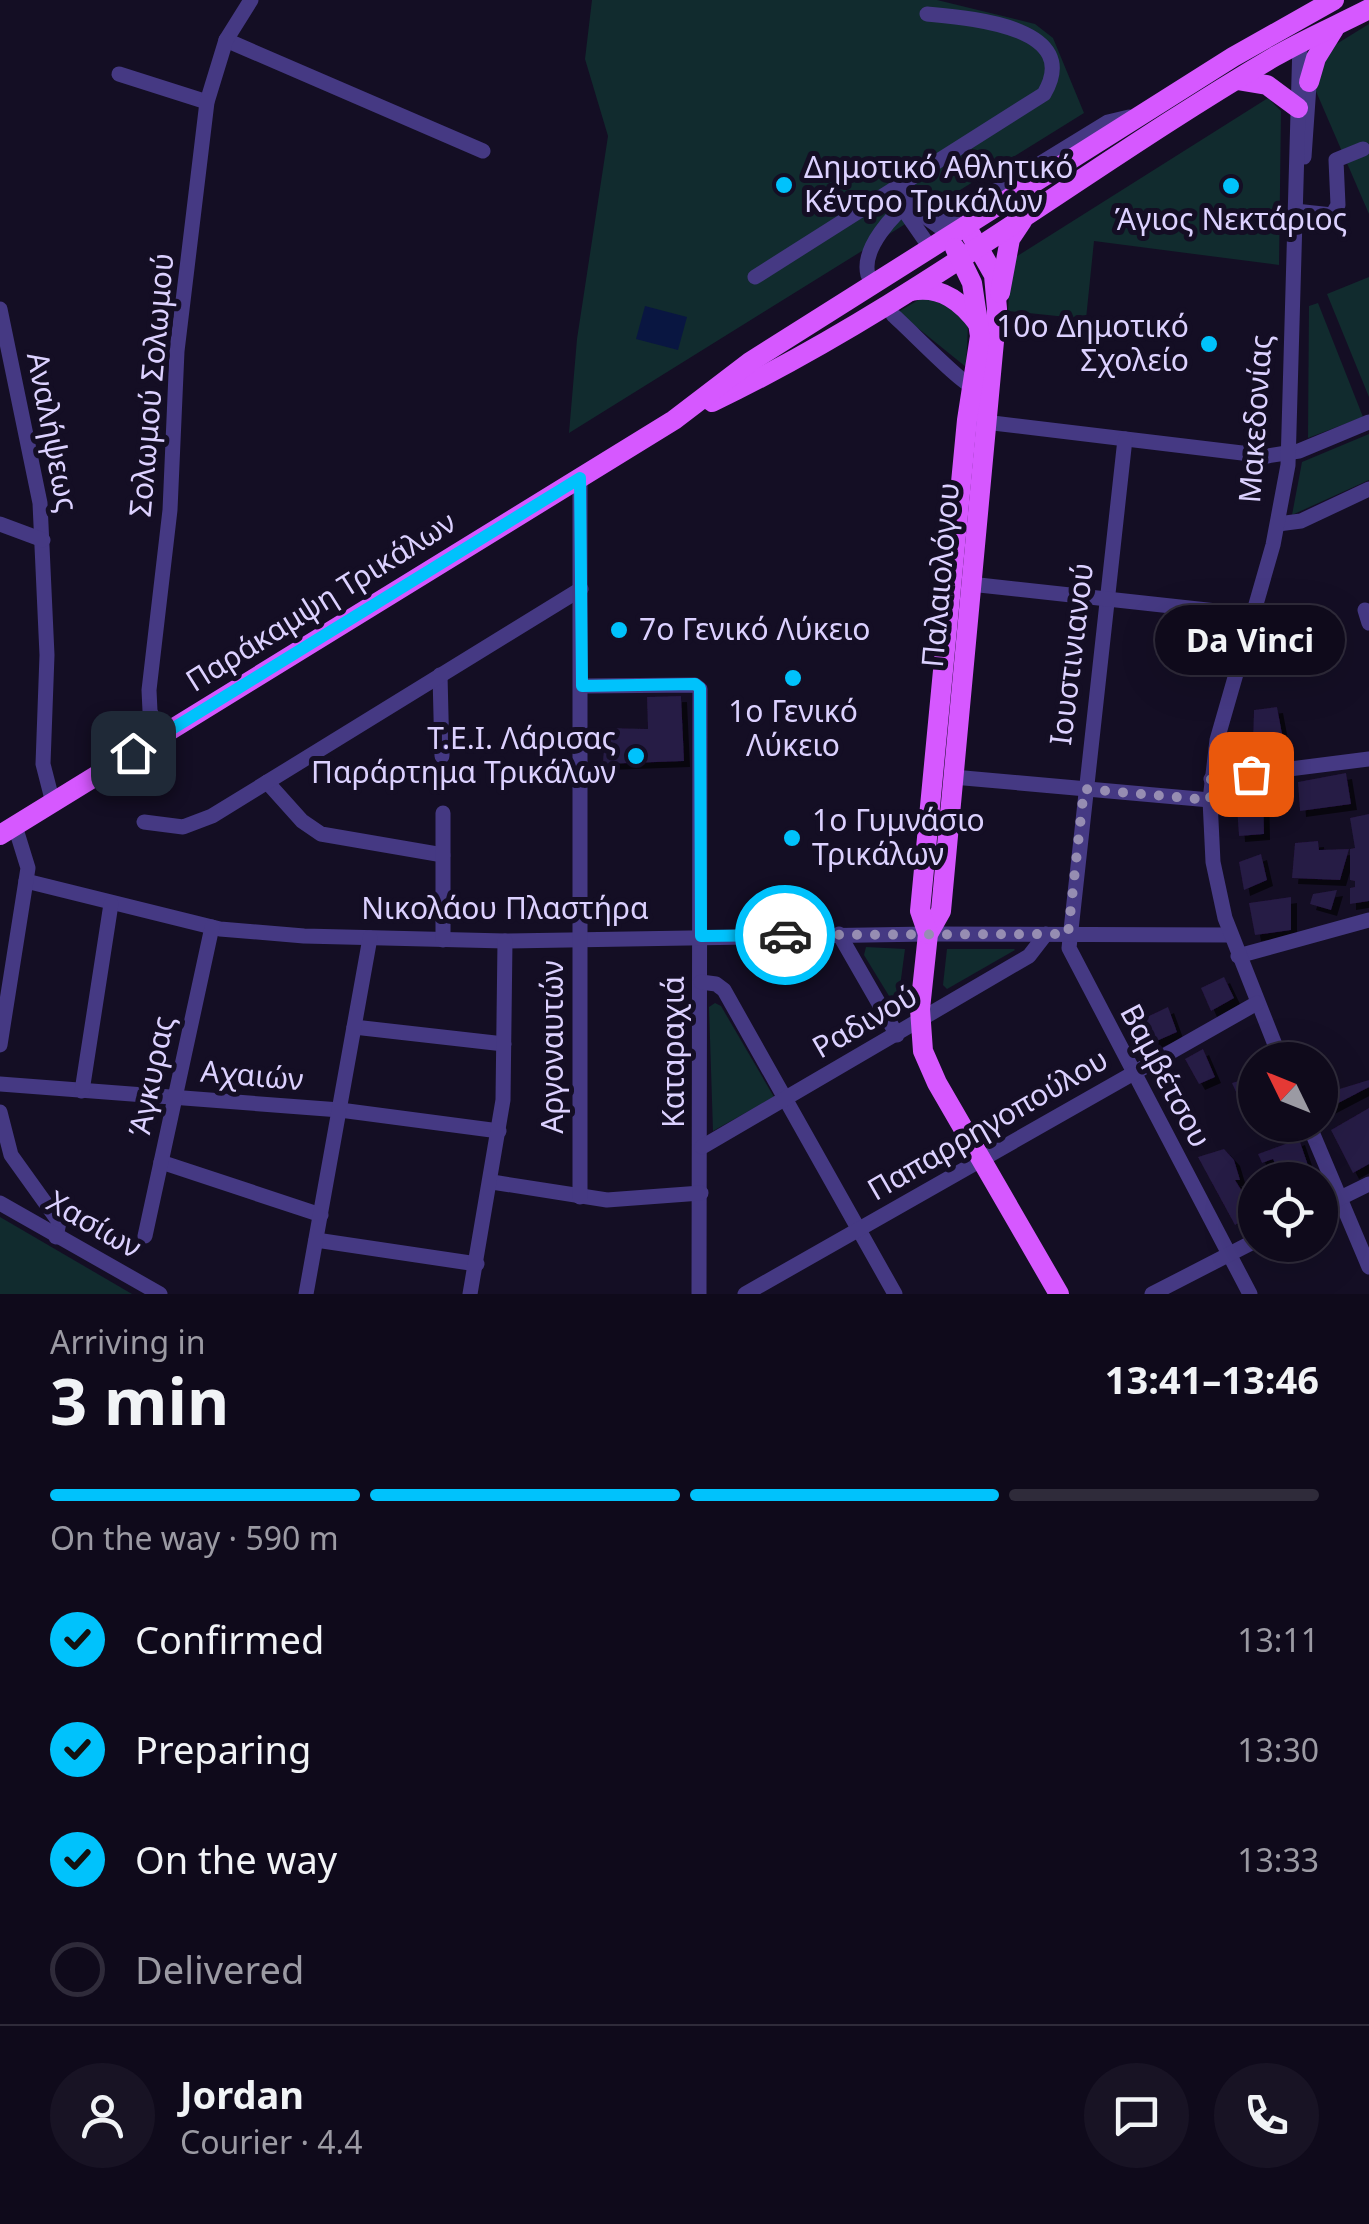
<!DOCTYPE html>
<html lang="en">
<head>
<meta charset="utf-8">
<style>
  :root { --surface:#0f0a1b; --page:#181324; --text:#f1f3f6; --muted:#9b9aa3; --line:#2f2b3a; --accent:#00c2fc }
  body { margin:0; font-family:"Noto Sans",sans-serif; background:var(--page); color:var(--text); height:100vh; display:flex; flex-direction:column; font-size:38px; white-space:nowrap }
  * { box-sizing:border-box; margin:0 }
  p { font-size:32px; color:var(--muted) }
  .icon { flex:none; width:55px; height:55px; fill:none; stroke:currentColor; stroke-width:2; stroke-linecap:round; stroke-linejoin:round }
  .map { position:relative; height:1294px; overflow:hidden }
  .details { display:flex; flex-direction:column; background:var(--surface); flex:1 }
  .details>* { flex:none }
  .needle { width:65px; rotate:313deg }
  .controls { position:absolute; left:1238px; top:1042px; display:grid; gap:20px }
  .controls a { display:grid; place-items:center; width:100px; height:100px; border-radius:50%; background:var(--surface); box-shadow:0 10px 40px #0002,0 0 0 2px var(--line); font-size:50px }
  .pin { position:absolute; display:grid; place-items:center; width:85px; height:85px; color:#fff; margin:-42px; border-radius:20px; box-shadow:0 5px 15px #0006 }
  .courier { position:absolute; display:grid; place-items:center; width:100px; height:100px; margin:-50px; border:8px solid #00c2fc; border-radius:50%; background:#fff; color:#222; box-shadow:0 2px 12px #0007 }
  .bubble { position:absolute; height:70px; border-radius:35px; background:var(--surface); box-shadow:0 10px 40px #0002,0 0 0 2px var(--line); font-size:32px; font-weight:700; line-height:70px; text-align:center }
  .headline em { font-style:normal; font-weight:700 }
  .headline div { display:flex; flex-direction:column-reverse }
  .headline { display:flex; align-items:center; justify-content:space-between; height:170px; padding:0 50px }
  h1 { font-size:65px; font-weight:700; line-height:75px }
  .bar { display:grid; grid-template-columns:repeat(4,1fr); gap:15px 10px; align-content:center; height:120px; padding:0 50px }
  .bar i { height:12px; border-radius:8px; background:var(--line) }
  .bar .on { background:var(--accent) }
  .bar p { grid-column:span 4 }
  .line { display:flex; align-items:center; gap:25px; padding:0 50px; border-top:2px solid var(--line) }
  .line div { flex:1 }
  .round { display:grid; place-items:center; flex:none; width:105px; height:105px; border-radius:52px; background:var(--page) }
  ol { padding:0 50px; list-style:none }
  li { display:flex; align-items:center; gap:30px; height:110px }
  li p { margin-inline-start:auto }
  li .icon { padding:10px; border-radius:50%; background:var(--accent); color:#111; stroke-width:4 }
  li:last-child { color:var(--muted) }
  li i { width:55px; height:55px; border:5px solid var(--line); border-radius:50% }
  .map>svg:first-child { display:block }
  .green { fill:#112b2e }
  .water { fill:#091641 }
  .building { fill:#281a45; filter:url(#shadow) }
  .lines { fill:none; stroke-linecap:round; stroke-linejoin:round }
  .minor { stroke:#453983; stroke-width:15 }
  .major { stroke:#d658ff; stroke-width:20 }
  .done { stroke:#968db2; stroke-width:10; stroke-dasharray:0 18 }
  .route { stroke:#00c2fc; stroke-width:12 }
  .poi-dot { fill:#00c2fc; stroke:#140e24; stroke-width:4 }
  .labels { text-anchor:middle; stroke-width:10; stroke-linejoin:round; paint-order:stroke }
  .poi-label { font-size:30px; fill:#dcd1ff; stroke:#140e24; text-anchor:start }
  .street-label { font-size:30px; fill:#dcd1ff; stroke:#140e24 }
</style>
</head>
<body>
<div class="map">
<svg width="1369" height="1294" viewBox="0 0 1369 1294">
  <defs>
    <filter id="shadow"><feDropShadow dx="6" dy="6" stdDeviation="0" flood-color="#0009"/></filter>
  </defs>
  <rect width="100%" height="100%" fill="#140e24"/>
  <g class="green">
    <path d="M 592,0 L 937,0 L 1035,24 L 1053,38 L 1084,113 L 569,433 L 577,339 L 608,136 L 585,59 Z"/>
    <path d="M 1369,24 L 1369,214 L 1315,89 L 1330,48 Z"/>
    <path d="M 1268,98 L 1281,111 L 1279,265 L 1094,241 L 1086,319 L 1008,311 L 1011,260 Z"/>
    <path d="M 1369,277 L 1369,397 L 1327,294 Z"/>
    <path d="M 920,299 L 944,299 L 968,326 L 966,367 L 898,312 Z"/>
    <path d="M 1318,303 L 1363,417 L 1308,438 L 1309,306 Z"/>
    <path d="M 1369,434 L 1369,480 L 1292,515 L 1302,462 Z"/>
    <path d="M 866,947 L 905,949 L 897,1009 L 864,955 Z"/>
    <path d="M 947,949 L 1014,949 L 1015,950 L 947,989 L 943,985 Z"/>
    <path d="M 715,1003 L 721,1006 L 774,1097 L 713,1131 L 709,1007 Z"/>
    <path d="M 0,1217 L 132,1294 L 0,1294 Z"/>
  </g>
  <path class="water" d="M 645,306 L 687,317 L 678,350 L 636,339 Z"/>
  <g class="building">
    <path d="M 681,696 L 684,761 L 603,764 L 605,728 L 648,729 L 647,697 Z"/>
    <path d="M 1277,707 L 1283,739 L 1253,743 L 1254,710 Z"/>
    <path d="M 1346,773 L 1351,804 L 1300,811 L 1298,782 Z"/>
    <path d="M 1263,786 L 1264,834 L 1239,836 L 1236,792 Z"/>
    <path d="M 1369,814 L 1369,901 L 1350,904 L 1350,888 L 1355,887 L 1355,881 L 1350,880 L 1350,849 L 1355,848 L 1350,818 Z"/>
    <path d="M 1318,841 L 1319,850 L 1349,849 L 1340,880 L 1292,878 L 1295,843 Z"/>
    <path d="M 1261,854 L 1267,880 L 1244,890 L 1239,862 Z"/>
    <path d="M 1337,890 L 1331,910 L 1310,904 L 1313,894 Z"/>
    <path d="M 1291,897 L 1291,930 L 1255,935 L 1249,903 Z"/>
    <path d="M 1224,977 L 1234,998 L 1211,1011 L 1201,988 Z"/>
    <path d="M 1168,1007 L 1177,1032 L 1143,1047 L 1129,1017 L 1145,1009 L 1149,1016 Z"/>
    <path d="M 1203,1049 L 1215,1077 L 1199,1084 L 1185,1059 Z"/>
    <path d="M 1255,1076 L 1255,1117 L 1254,1117 L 1247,1099 L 1240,1101 L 1232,1083 Z"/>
    <path d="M 1369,1080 L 1369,1087 L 1325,1110 L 1320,1095 Z"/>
    <path d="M 1369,1108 L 1369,1164 L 1353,1173 L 1331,1130 Z"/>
    <path d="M 1299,1139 L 1313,1180 L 1283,1180 L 1273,1159 L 1262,1163 L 1258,1154 Z"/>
    <path d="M 1224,1149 L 1234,1160 L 1240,1180 L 1235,1180 L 1255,1212 L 1235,1225 L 1198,1157 Z"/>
  </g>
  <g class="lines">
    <g class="minor">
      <path d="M 226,40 L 483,151"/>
      <path d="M 119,74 L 207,102"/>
      <path d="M 1304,157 L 1310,71"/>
      <path d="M 909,194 L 927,218 L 944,230"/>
      <path d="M 897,200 L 931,249"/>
      <path d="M 1295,211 L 1332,215 L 1338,205 L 1336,160 L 1363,149"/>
      <path d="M 941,224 L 1108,122 L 1129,117"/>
      <path d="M 868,275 C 861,249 893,213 914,200"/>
      <path d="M 755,277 L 1044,94 C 1084,26 968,18 927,14"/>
      <path d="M 0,309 L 40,503 L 47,655 L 43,764 L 53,803"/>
      <path d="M 893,315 C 907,327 961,383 972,386"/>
      <path d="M 976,421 L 1267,456 L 1299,451 L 1369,422"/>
      <path d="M 1125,439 L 1069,948 L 1250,1294"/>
      <path d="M 0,524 L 43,540"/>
      <path d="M 1278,524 L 1301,521 L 1369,489"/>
      <path d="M 970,584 L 1253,615"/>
      <path d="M 1365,610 L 1369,623"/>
      <path d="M 440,675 L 442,756"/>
      <path d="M 582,686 L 695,685 L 700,689 L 699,1294"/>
      <path d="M 160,736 L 150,711 L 149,690 L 170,510 L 177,351 L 207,102 L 226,40 L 251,0"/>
      <path d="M 953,777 L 1210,800"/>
      <path d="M 1211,779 L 1369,759"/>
      <path d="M 267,782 L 302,821 L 321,834 L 443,855"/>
      <path d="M 144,822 L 183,827 L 212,816 L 581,589"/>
      <path d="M 26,881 L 220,929 L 304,936 L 505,941 L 928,934 L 1231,935"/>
      <path d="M 839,934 L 897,1035"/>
      <path d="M 443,940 L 443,813"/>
      <path d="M 1238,956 L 1369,920"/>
      <path d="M 701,982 L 716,984 L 724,990 L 895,1294"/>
      <path d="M 354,1027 L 504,1044"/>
      <path d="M 0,1045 L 28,868 L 15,826"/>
      <path d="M 1281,1060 L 1225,918 L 1213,862 L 1210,800 L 1217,740 L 1273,545 L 1288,465 L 1300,43"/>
      <path d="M 0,1084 L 340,1110 L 499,1131"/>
      <path d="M 82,1091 L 111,904"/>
      <path d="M 0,1112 L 11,1155 L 59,1222 L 56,1237"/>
      <path d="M 1309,1125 L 1369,1267"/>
      <path d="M 702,1147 L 1029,956 L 1046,934"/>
      <path d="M 161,1162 L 321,1215"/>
      <path d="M 492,1182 L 607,1200 L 701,1193"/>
      <path d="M 580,1197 L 580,478"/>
      <path d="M 0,1203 L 160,1294"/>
      <path d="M 1320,1208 L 1369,1184"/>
      <path d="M 145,1236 L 212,927"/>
      <path d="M 316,1240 L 477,1264"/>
      <path d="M 306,1294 L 370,938"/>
      <path d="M 470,1294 L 503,1100 L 505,941"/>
      <path d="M 745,1294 L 1257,1003"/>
      <path d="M 1152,1294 L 1255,1241"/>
    </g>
    <g class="major">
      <path d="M 1237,80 L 1267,85 L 1298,108"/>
      <path d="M 1309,82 L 1316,58 L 1334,29"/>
      <path d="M 966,226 L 994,275 L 997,309 L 941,911 L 928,934 L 920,1009 L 923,1051 L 937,1083 L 1059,1294"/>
      <path d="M 911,291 C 941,285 962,302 979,325"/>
      <path d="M 1000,293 L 1010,239 L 1022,221"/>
      <path d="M 712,402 C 910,307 1085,168 1274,57 C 1305,39 1338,25 1369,9"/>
      <path d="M 0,835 L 674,420 L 750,362 L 1233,57 L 1334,0"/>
      <path d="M 928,934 L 920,911 L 967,420 L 980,336 L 972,283 L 955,248"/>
    </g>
  </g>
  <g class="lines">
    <path class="done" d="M 785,935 L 1068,934 L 1084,789 L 1210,800 L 1211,779 L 1251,774"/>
    <path class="route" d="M 133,753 L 580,478 L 582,686 L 695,684 L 700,688 L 701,936 L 785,935"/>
  </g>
  <g class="poi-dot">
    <circle cx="784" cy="185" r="10"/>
    <circle cx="1231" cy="186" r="10"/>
    <circle cx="1209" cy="344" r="10"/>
    <circle cx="619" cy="630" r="10"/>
    <circle cx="793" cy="678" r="10"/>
    <circle cx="636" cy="756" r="10"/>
    <circle cx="792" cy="838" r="10"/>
  </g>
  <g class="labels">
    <g class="poi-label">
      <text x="804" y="178">Δημοτικό Αθλητικό<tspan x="804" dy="34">Κέντρο Τρικάλων</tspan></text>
      <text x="1231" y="230" text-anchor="middle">Άγιος Νεκτάριος</text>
      <text x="1189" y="337" text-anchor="end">10ο Δημοτικό<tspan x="1189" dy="34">Σχολείο</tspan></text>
      <text x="639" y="640">7ο Γενικό Λύκειο</text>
      <text x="793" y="722" text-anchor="middle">1ο Γενικό<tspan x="793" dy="34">Λύκειο</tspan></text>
      <text x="616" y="749" text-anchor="end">Τ.Ε.Ι. Λάρισας<tspan x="616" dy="34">Παράρτημα Τρικάλων</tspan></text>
      <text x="812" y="831">1ο Γυμνάσιο<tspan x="812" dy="34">Τρικάλων</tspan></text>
    </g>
    <g class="street-label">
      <text transform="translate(152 385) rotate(-85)" y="10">Σολωμού Σολωμού</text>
      <text transform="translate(1256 419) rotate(-86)" y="10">Μακεδονίας</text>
      <text transform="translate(52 432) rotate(79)" y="10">Αναλήψεως</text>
      <text transform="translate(941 575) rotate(-85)" y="10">Παλαιολόγου</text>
      <text transform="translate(321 602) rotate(-32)" y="10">Παράκαμψη Τρικάλων</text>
      <text transform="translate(1072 654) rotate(-83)" y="10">Ιουστινιανού</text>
      <text x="505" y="919">Νικολάου Πλαστήρα</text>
      <text transform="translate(865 1022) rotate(-30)" y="10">Ραδινού</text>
      <text transform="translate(553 1047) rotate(-90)" y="10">Αργοναυτών</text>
      <text transform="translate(674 1052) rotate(-90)" y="10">Καταραχιά</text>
      <text transform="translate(152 1076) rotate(-78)" y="10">Άγκυρας</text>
      <text transform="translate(252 1076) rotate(5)" y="10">Αχαιών</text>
      <text transform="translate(1165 1076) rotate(62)" y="10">Βαμβέτσου</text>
      <text transform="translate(988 1125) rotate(-30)" y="10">Παπαρρηγοπούλου</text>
      <text transform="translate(94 1225) rotate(30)" y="10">Χασίων</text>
    </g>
  </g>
</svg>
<div class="controls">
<a><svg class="needle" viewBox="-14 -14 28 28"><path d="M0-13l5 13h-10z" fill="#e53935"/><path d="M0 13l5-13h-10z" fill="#9b9aa3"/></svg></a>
<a><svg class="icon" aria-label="locate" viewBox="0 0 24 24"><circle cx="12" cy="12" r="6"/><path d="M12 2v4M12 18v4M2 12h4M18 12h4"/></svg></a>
</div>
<div class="pin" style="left:1251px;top:774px;background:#ea580c"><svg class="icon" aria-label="bag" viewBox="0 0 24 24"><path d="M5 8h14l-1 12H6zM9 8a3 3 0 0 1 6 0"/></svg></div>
<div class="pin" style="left:133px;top:753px;background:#1f2937"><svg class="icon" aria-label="home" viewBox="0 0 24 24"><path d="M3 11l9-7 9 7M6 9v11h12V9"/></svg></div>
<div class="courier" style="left:785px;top:935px"><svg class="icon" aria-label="car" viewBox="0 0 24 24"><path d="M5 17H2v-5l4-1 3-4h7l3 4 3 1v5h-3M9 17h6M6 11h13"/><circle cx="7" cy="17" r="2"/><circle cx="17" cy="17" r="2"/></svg></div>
<div class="bubble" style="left:1155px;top:605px;width:190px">Da Vinci</div>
</div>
<section class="details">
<div class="headline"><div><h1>3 min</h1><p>Arriving in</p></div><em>13:41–13:46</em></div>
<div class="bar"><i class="on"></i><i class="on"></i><i class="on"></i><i></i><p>On the way · 590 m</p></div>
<ol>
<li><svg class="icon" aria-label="check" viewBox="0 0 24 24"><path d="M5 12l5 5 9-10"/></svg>Confirmed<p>13:11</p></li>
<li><svg class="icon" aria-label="check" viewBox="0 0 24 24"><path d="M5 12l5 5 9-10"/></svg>Preparing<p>13:30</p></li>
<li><svg class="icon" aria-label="check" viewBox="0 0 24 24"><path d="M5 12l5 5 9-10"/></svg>On the way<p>13:33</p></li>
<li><i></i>Delivered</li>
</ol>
<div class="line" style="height:180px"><a class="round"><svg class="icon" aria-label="person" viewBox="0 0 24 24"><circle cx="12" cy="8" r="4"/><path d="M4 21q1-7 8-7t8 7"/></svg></a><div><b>Jordan</b><p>Courier · 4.4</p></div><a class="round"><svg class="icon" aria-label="chat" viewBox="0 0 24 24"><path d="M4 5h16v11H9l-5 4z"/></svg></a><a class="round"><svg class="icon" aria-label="phone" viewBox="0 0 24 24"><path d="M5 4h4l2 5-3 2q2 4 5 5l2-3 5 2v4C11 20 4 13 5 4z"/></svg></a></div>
</section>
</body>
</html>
